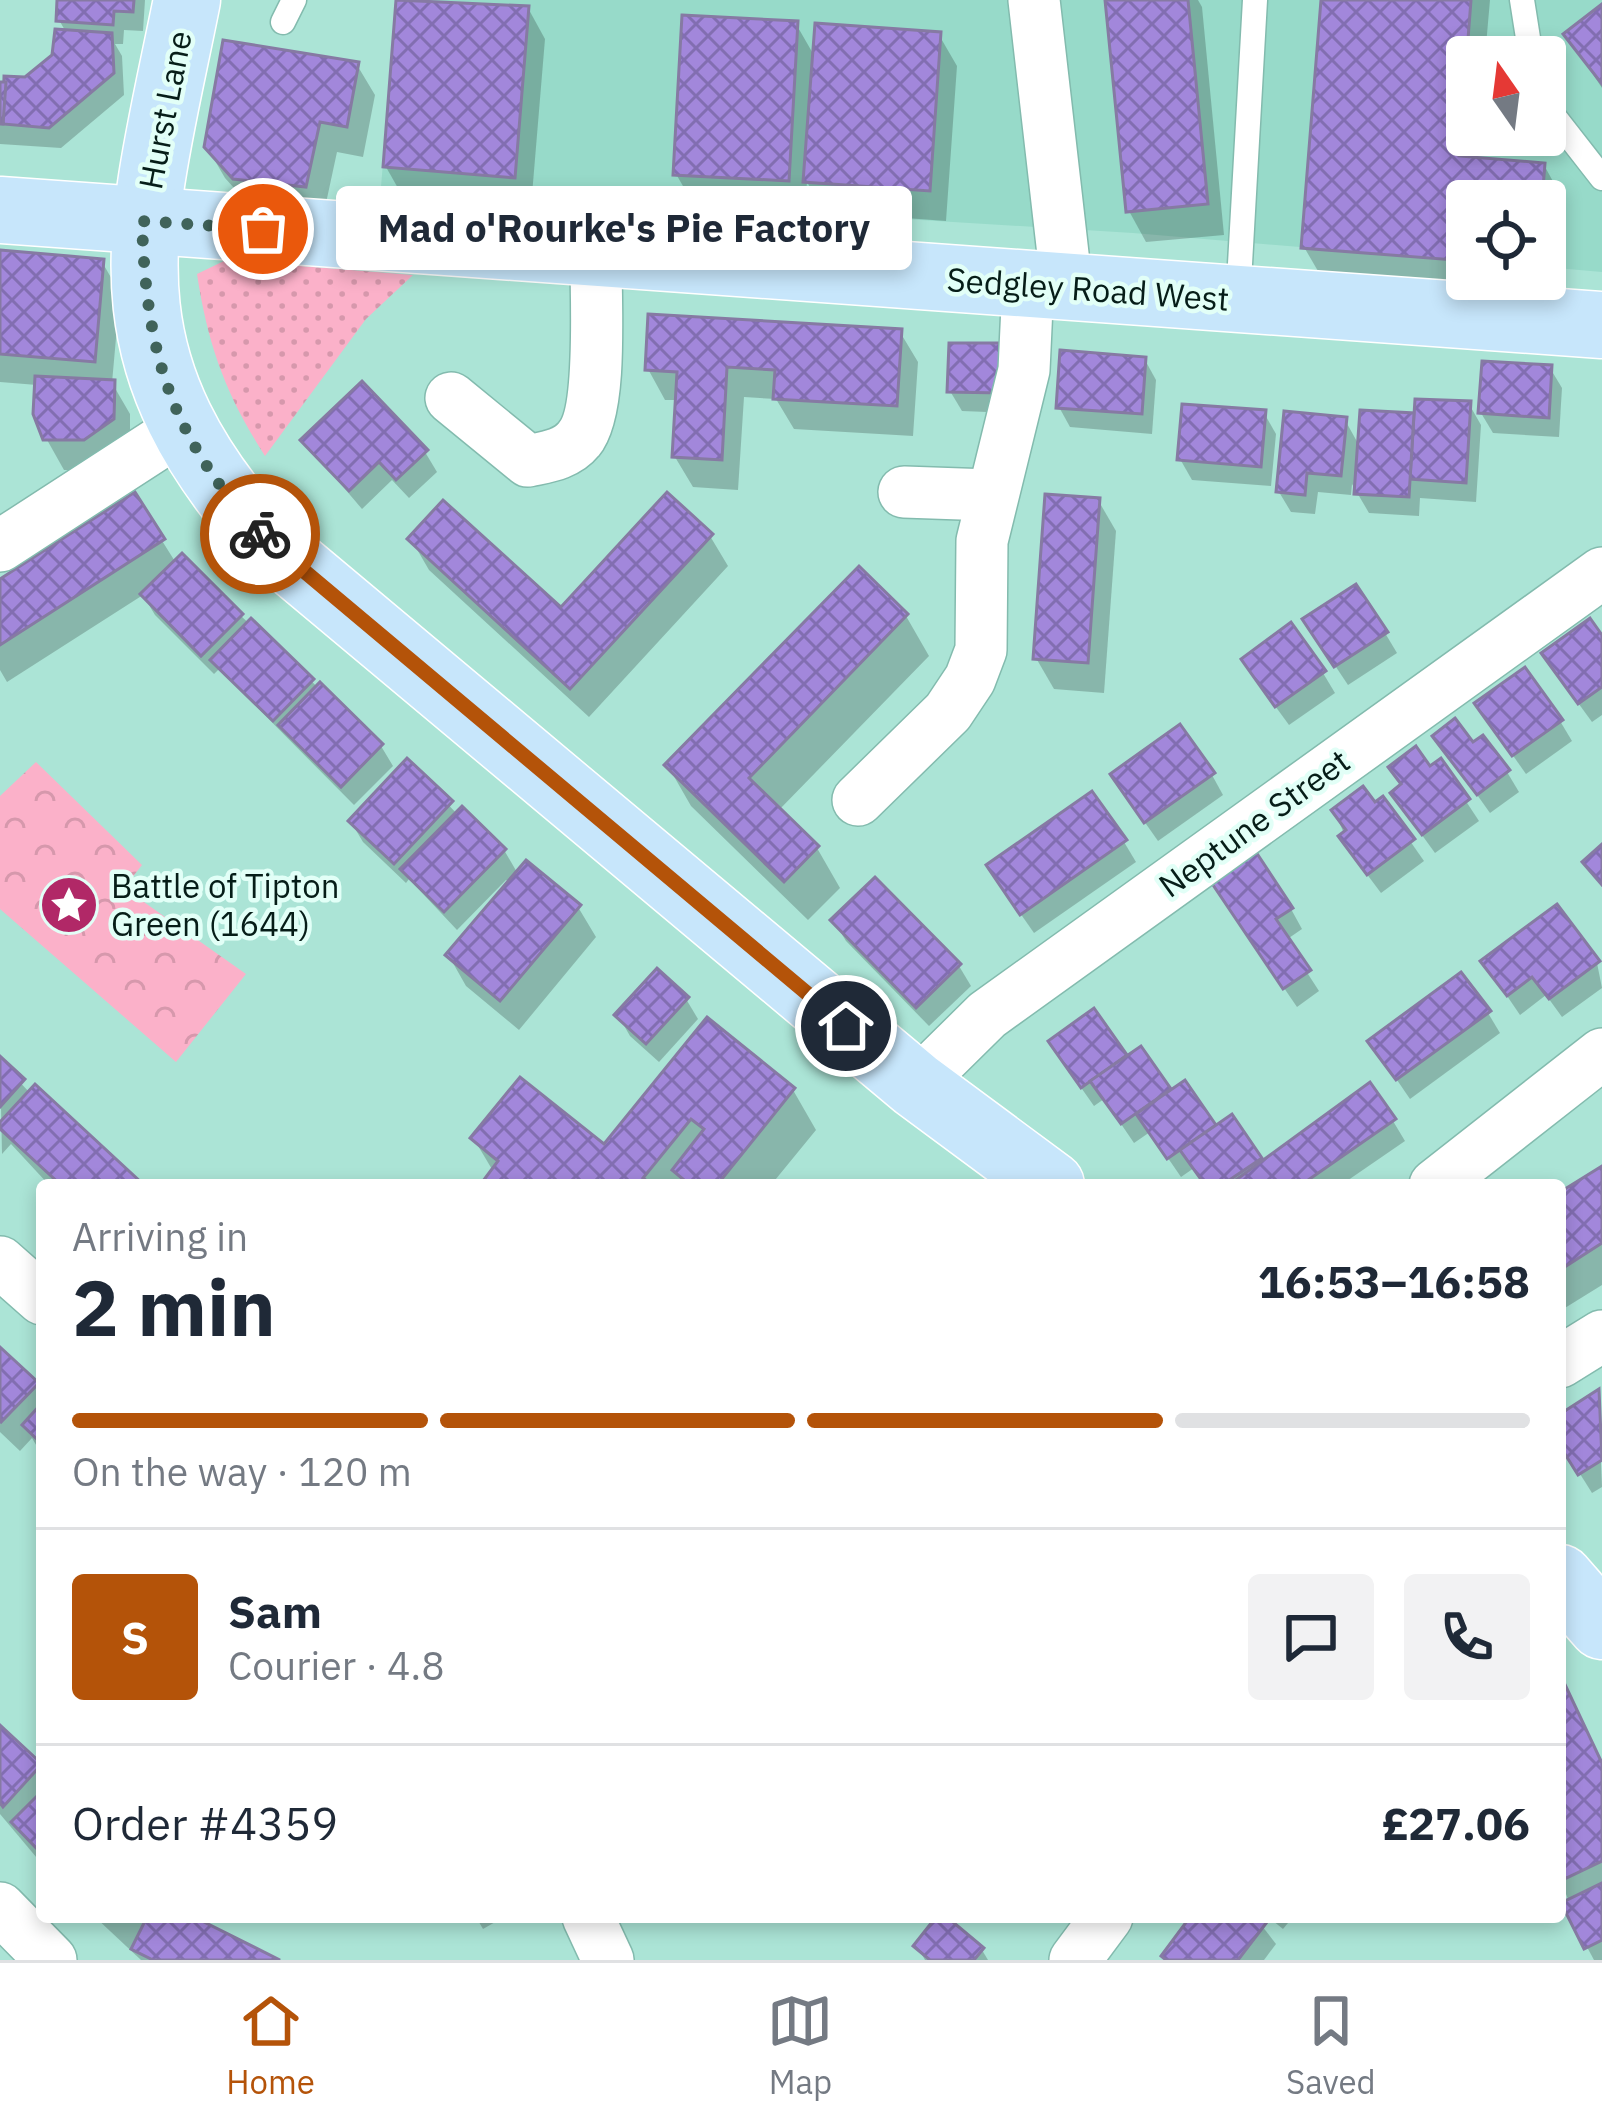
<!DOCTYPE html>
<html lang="en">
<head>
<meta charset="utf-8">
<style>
  :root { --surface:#fff; --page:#f2f2f3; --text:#1f2937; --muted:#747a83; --line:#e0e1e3; --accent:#b45309 }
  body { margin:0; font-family:"IBM Plex Sans",sans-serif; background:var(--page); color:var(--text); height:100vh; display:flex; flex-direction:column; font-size:45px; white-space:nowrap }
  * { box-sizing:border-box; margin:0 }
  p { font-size:39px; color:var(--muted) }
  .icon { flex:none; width:66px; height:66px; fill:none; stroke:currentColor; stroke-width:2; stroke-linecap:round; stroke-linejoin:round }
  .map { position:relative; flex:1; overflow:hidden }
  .side { position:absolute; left:36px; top:1179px; width:1530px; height:744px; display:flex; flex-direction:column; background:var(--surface); border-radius:12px; box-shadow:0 6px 18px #0003 }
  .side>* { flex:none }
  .needle { width:78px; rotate:346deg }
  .fabs { position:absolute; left:1446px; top:36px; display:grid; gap:24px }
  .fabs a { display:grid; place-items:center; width:120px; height:120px; border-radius:12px; background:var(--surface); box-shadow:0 6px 18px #0003; font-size:60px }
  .pin { position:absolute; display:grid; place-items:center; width:102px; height:102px; color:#fff; margin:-51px; border:6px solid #fff; border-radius:50%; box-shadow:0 3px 12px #0007 }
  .courier { position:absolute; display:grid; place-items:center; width:120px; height:120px; margin:-60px; border:9px solid #b45309; border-radius:50%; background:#fff; color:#222; box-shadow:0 3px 15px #0007 }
  .bubble { position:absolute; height:84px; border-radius:12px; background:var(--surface); box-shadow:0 6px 18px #0003; font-size:39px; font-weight:800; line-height:84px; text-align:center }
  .overview em { font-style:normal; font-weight:800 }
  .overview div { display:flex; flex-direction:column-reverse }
  .overview { display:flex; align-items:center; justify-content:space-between; height:204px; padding:0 36px }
  h1 { font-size:78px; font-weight:800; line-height:90px }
  .bar { display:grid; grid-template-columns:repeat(4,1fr); gap:18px 12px; align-content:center; height:144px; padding:0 36px }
  .bar i { height:15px; border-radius:9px; background:var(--line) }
  .bar .current { background:var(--accent) }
  .bar p { grid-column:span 4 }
  .line { display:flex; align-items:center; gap:30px; padding:0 36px; border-top:3px solid var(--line) }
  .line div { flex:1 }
  .round { display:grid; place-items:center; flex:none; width:126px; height:126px; border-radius:12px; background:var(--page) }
  .dock { display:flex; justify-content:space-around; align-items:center; height:168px; border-top:3px solid var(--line); background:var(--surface); font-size:33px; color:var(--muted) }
  .dock a { display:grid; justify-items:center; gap:6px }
  .dock .current { color:var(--accent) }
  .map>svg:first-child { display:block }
  .built { fill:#97dac9; fill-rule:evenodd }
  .grass { fill:url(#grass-dots) }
  .forest { fill:url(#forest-crowns) }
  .shadow { fill:#0003; fill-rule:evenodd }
  .building { fill:url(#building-cross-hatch); stroke:#867aa3; stroke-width:3 }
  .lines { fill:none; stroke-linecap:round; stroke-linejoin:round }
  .service-casing { stroke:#83bbae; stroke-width:27 }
  .minor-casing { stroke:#83bbae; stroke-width:54 }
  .primary-casing { stroke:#fff; stroke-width:69 }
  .service { stroke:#fff; stroke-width:24 }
  .minor { stroke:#fff; stroke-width:51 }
  .primary { stroke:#c7e6fb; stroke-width:66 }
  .done { stroke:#40635a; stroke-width:12; stroke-dasharray:0 21.6 }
  .route { stroke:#b45309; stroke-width:15 }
  .labels { text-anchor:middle; stroke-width:9; stroke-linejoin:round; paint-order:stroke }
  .street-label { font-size:33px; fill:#061d18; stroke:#e2fff7 }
  .poi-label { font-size:33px; fill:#061d18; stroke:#e2fff7; text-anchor:start }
</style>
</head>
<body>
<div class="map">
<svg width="1602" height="1960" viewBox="0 0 1602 1960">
  <defs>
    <pattern id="grass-dots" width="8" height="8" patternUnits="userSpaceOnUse" patternTransform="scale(3)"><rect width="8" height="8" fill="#fbb1c9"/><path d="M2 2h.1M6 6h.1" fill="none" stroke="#d698ac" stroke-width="1.8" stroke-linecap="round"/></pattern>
    <pattern id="forest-crowns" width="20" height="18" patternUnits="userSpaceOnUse" patternTransform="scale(3)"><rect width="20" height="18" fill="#fbb1c9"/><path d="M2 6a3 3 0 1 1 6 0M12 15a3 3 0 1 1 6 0" fill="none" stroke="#d698ac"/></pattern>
    <pattern id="building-cross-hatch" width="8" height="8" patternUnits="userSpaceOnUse" patternTransform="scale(3)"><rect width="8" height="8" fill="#a287db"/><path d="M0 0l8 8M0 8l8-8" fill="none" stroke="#826eb1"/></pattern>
  </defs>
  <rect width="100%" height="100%" fill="#abe4d6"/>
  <path class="built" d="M 396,0 L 1602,0 L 1602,272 L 1545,267 L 1545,201 L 1467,201 L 1467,261 L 1133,233 L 381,187 ZM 1467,57 L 1545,57 L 1545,135 L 1467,135 Z"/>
  <path class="grass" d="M 226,260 L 413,275 L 366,319 L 265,456 C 226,395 208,346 197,274 Z"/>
  <path class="forest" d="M 36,762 L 142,865 L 124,888 L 246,974 L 176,1062 L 0,909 L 0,796 Z"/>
  <g class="shadow">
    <path d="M 60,0 L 145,0 L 143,31 L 124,30 L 123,44 L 115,44 L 122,56 L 124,95 L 61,148 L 0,144 L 0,85 L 26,81 L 55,56 L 66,32 L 59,20 Z"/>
    <path d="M 399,0 L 528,8 L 545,39 L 531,207 L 403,197 L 386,167 Z"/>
    <path d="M 1108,0 L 1198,0 L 1202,7 L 1224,235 L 1146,242 L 1129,211 Z"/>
    <path d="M 1324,0 L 1490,0 L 1485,57 L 1467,57 L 1467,135 L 1479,135 L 1477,160 L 1544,165 L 1561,196 L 1553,296 L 1322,278 L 1304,247 ZM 1467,201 L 1545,201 L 1545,279 L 1467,279 Z"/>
    <path d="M 1602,8 L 1602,88 L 1567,35 Z"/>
    <path d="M 796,24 L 815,57 L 939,35 L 957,66 L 946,221 L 824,212 L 807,182 L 805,211 L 694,205 L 676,174 Z"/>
    <path d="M 357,65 L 375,95 L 363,157 L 337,152 L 323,217 L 253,209 L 225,178 L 207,147 Z"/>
    <path d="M 0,254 L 102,262 L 120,293 L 112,383 L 130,414 L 130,450 L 102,470 L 64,470 L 46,438 L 37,385 L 0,382 Z"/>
    <path d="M 900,332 L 918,362 L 913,436 L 794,429 L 776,399 L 744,397 L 738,490 L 693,487 L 675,457 L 678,400 L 665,400 L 648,369 Z"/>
    <path d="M 952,346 L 1012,413 L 962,411 L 950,391 Z"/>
    <path d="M 1145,360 L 1156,380 L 1152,434 L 1070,427 L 1059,407 Z"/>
    <path d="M 1550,368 L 1562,388 L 1559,437 L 1493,433 L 1481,413 Z"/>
    <path d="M 1469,404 L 1481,425 L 1476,502 L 1420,498 L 1419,516 L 1369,513 L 1352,484 L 1351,495 L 1318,492 L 1315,514 L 1291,512 L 1279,492 L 1345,420 L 1360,447 L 1363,413 L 1417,416 Z"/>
    <path d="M 1264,413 L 1276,434 L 1271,486 L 1192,480 L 1180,459 Z"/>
    <path d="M 304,441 L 425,452 L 437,472 L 409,498 L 392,480 L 362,509 Z"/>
    <path d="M 134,496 L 176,563 L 241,616 L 381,746 L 393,766 L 354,805 L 219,669 L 214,674 L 155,615 L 143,595 L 7,682 L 0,670 L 0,582 Z"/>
    <path d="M 1098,500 L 1116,531 L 1104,693 L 1054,689 L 1036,658 Z"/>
    <path d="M 710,536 L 728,566 L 589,717 L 429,570 L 411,539 L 561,612 Z"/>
    <path d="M 859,571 L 906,616 L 929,656 L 778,811 L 817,848 L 840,888 L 808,920 L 691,806 L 668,766 Z"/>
    <path d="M 1385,633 L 1397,653 L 1348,685 L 1318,640 Z"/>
    <path d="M 1602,640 L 1602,715 L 1592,722 L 1557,674 Z"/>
    <path d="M 1323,673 L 1335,693 L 1289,725 L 1256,680 Z"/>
    <path d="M 1560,721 L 1572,741 L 1526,774 L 1490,723 Z"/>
    <path d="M 1436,737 L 1473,746 L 1507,772 L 1519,792 L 1490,813 Z"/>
    <path d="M 408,762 L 458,815 L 504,850 L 518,874 L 578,907 L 596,937 L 519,1030 L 466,986 L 449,956 L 510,883 L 506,880 L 457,930 L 409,879 L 406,883 L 363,842 L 351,822 Z"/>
    <path d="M 1440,762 L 1479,821 L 1435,853 L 1406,813 Z"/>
    <path d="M 1212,775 L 1223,795 L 1158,841 L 1125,794 Z"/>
    <path d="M 1382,801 L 1424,861 L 1381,893 L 1354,857 L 1334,810 Z"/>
    <path d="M 1124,842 L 1136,862 L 1034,933 L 1001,886 Z"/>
    <path d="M 875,881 L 959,966 L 971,986 L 929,1026 L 846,941 L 834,921 Z"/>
    <path d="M 1226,903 L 1291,909 L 1302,929 L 1286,940 L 1319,991 L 1297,1007 Z"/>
    <path d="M 1484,962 L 1597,963 L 1602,988 L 1562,1017 L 1546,995 L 1520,1015 Z"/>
    <path d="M 686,999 L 698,1019 L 659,1062 L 630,1036 L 618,1015 Z"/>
    <path d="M 1093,1012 L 1126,1059 L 1140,1050 L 1171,1094 L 1184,1084 L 1215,1129 L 1231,1118 L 1261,1162 L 1393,1121 L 1405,1141 L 1341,1185 L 1206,1185 L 1194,1168 L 1181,1177 L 1150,1132 L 1134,1143 L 1104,1099 L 1094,1106 L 1063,1062 Z"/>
    <path d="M 1488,1013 L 1500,1033 L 1410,1099 L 1371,1042 Z"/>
    <path d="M 707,1021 L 793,1090 L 816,1130 L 771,1185 L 484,1185 L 493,1171 L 474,1139 L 604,1149 Z"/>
    <path d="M 0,1061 L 30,1093 L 139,1185 L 49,1185 L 11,1144 L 2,1154 Z"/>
    <path d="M 1602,1169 L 1602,1285 L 1560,1311 L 1560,1196 Z"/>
    <path d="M 0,1351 L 42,1395 L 42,1455 L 32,1438 L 20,1451 L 0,1432 Z"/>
    <path d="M 1598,1393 L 1602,1487 L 1592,1493 L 1560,1442 L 1560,1417 Z"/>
    <path d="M 1560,1678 L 1602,1761 L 1602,1960 L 1594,1960 L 1587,1947 L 1560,1879 Z"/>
    <path d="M 0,1729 L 42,1770 L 42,1864 L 0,1814 Z"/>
    <path d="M 95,1917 L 188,1917 L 273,1960 L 141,1960 Z"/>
    <path d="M 476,1917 L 504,1917 L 483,1929 Z"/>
    <path d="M 942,1917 L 982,1950 L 988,1960 L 925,1960 L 917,1946 Z"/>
    <path d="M 1194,1917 L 1255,1917 L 1276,1944 L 1264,1960 L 1167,1960 Z"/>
    <path d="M 1268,1917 L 1293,1917 L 1283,1929 Z"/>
  </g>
  <g class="building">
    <path d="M 57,0 L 134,0 L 133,12 L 114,11 L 113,25 L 56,21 Z"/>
    <path d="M 396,0 L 529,6 L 515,178 L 383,167 Z"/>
    <path d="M 1105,0 L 1188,0 L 1208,204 L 1126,212 Z"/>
    <path d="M 1321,0 L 1471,0 L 1459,156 L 1545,163 L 1542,201 L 1467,201 L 1467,261 L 1301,248 Z"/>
    <path d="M 1602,4 L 1602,84 L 1563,34 Z"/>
    <path d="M 682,15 L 798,21 L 789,181 L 673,175 Z"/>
    <path d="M 815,23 L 941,32 L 930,191 L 803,182 Z"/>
    <path d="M 55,29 L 112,33 L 114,73 L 49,128 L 3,124 L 4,76 L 25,77 L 52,55 Z"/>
    <path d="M 223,40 L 359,62 L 347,127 L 320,122 L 306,187 L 233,179 L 204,147 Z"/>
    <path d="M 0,82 L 6,82 L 3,124 L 0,124 Z"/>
    <path d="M 0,250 L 104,259 L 95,362 L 0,354 Z"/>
    <path d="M 648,314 L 902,329 L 897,406 L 773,399 L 775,370 L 727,367 L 722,460 L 672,457 L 677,372 L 645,370 Z"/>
    <path d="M 949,343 L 1004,343 L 1002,393 L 947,392 Z"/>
    <path d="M 1060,350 L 1146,357 L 1142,414 L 1056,408 Z"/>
    <path d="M 1482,361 L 1552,365 L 1549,418 L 1478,413 Z"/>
    <path d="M 35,376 L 115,380 L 114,419 L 84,440 L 43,440 L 33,414 Z"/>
    <path d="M 362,381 L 428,450 L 396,480 L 379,462 L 349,491 L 300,440 Z"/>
    <path d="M 1415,399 L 1471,401 L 1466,483 L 1410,479 Z"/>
    <path d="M 1182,404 L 1266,410 L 1261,467 L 1177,460 Z"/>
    <path d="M 1360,410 L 1414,413 L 1409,497 L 1354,494 Z"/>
    <path d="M 1284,411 L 1347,417 L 1341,476 L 1307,473 L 1305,495 L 1276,492 Z"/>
    <path d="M 135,492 L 165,539 L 0,645 L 0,579 Z"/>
    <path d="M 667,492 L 713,534 L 570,689 L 407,539 L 443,500 L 561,607 Z"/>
    <path d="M 1045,494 L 1100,498 L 1088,663 L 1033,659 Z"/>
    <path d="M 182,553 L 243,614 L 201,656 L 140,594 Z"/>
    <path d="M 859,566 L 908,614 L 749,778 L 819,846 L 784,882 L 664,765 Z"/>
    <path d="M 1356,584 L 1388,632 L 1334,667 L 1302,619 Z"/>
    <path d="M 251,618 L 314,679 L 273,721 L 210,660 Z"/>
    <path d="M 1590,618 L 1602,635 L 1602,687 L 1578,704 L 1541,653 Z"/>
    <path d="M 1291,622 L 1326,671 L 1275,707 L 1241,659 Z"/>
    <path d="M 1525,667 L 1563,720 L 1512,756 L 1474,703 Z"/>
    <path d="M 320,682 L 383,744 L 341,787 L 278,725 Z"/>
    <path d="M 1455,718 L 1473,742 L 1483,735 L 1510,770 L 1477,795 L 1432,736 Z"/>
    <path d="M 1180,724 L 1215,773 L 1144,823 L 1110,774 Z"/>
    <path d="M 1416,746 L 1430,766 L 1441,758 L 1470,799 L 1422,835 L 1390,793 L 1401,784 L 1388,767 Z"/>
    <path d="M 407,758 L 453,801 L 394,864 L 348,821 Z"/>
    <path d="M 1363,786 L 1375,802 L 1383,796 L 1415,839 L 1367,875 L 1338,836 L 1346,830 L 1331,810 Z"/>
    <path d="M 1092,791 L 1127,840 L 1020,915 L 986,865 Z"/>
    <path d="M 462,806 L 506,849 L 444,912 L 400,869 Z"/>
    <path d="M 1602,844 L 1602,885 L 1582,862 Z"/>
    <path d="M 1256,852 L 1293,908 L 1276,919 L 1311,970 L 1283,989 L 1211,882 Z"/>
    <path d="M 526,860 L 581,905 L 500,1001 L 445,955 Z"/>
    <path d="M 875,877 L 961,964 L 916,1008 L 830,920 Z"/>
    <path d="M 1557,904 L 1600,961 L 1549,999 L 1532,977 L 1507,996 L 1480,961 Z"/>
    <path d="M 657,968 L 689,997 L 646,1044 L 614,1015 Z"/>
    <path d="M 1461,972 L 1491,1011 L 1396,1080 L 1367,1041 Z"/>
    <path d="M 1094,1008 L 1127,1055 L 1081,1088 L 1048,1041 Z"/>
    <path d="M 707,1017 L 795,1088 L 717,1185 L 690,1185 L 672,1170 L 704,1129 L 691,1119 L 643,1178 L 652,1185 L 480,1185 L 498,1161 L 470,1138 L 520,1077 L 604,1144 Z"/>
    <path d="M 1141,1046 L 1171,1089 L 1121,1124 L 1090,1081 Z"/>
    <path d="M 0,1056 L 25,1079 L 0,1107 Z"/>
    <path d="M 1185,1080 L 1216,1125 L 1167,1159 L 1136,1114 Z"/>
    <path d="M 1370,1082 L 1396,1119 L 1301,1185 L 1229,1185 Z"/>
    <path d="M 35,1084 L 144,1185 L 61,1185 L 0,1129 L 0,1122 Z"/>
    <path d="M 1232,1114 L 1262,1158 L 1222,1185 L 1205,1185 L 1180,1150 Z"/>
    <path d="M 1602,1166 L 1602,1243 L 1560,1270 L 1560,1192 Z"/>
    <path d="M 0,1347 L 39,1383 L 1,1422 L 0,1421 Z"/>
    <path d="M 1599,1389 L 1602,1460 L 1578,1475 L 1560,1446 L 1560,1414 Z"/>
    <path d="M 42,1403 L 42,1444 L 22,1425 Z"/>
    <path d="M 1560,1674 L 1602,1763 L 1602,1861 L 1560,1881 Z"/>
    <path d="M 0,1725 L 42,1764 L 3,1807 L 0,1803 Z"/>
    <path d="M 42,1791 L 42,1854 L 11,1822 Z"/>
    <path d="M 1602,1883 L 1602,1940 L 1584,1949 L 1561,1903 Z"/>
    <path d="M 147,1917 L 194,1917 L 280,1960 L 153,1960 L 131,1949 Z"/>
    <path d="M 936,1917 L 947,1917 L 984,1948 L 974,1960 L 930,1960 L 913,1946 Z"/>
    <path d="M 1190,1917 L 1260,1917 L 1267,1922 L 1238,1960 L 1166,1960 L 1161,1956 Z"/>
  </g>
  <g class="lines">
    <defs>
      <g id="service">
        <path d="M 1522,0 L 1531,57"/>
        <path d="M 283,22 L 294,0"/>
        <path d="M 1545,105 L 1602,178"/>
        <path d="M 1238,299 L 1255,0"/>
      </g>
      <g id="minor">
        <path d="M 1034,0 L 1067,289"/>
        <path d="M 451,398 L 528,461 C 546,457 566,455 579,439 C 604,410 595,292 596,251"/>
        <path d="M 904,492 L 990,495"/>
        <path d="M 0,546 L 182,428"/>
        <path d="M 858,800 L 948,712 L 970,679 L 981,650 L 982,541 L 1024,370 L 1028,285"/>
        <path d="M 916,1085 L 987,1015 L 1602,573"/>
        <path d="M 1435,1185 L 1602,1054"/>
        <path d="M 0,1262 L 42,1299"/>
        <path d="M 1560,1362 L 1602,1336"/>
        <path d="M 0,1908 L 51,1960"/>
        <path d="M 588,1917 L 608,1960"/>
        <path d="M 1075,1960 L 1107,1917"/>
      </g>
      <g id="primary">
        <path d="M 187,0 C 142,225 94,349 264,539 L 916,1085 L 1051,1185"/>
        <path d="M 0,210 L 1602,325"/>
        <path d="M 1560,1578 L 1602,1626"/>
      </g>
    </defs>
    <use href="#service" class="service-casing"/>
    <use href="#minor" class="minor-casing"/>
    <use href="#primary" class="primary-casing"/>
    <use href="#service" class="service"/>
    <use href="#minor" class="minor"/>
    <use href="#primary" class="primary"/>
  </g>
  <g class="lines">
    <path class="done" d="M 260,534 C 170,435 146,353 142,221 L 263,229"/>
    <path class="route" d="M 260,534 L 846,1026"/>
  </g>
  <defs>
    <symbol id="sight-disc" viewBox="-11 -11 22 22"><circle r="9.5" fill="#b12867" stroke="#e2fff7"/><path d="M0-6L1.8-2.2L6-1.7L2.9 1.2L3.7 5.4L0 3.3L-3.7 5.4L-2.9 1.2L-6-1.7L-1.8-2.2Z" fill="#fff"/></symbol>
  </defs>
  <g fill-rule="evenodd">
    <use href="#sight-disc" x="36" y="872" width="66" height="66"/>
  </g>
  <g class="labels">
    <g class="street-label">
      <text transform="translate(165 110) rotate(-79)" y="12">Hurst Lane</text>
      <text transform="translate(1088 289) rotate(4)" y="12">Sedgley Road West</text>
      <text transform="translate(1254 823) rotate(-36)" y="12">Neptune Street</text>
    </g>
    <g class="poi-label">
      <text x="111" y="898">Battle of Tipton<tspan x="111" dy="38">Green (1644)</tspan></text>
    </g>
  </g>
</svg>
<div class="fabs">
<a><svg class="needle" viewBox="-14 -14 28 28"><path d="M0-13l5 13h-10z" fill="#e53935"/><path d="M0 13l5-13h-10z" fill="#747a83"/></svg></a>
<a><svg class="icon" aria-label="locate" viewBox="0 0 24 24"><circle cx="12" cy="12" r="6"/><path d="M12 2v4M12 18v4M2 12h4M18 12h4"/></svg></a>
</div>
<div class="pin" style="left:263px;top:229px;background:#ea580c"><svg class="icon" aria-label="bag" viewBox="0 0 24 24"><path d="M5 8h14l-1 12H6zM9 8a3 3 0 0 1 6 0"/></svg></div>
<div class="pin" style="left:846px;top:1026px;background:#1f2937"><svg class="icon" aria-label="home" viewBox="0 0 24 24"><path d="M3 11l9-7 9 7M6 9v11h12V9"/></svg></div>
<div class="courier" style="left:260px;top:534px"><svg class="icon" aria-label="bike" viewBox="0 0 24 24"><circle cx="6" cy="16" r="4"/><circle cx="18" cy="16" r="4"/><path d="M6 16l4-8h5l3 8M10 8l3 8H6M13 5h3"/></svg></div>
<div class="bubble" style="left:336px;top:186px;width:576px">Mad o'Rourke's Pie Factory</div>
<section class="side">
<div class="overview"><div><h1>2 min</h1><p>Arriving in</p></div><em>16:53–16:58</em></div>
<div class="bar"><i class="current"></i><i class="current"></i><i class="current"></i><i></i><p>On the way · 120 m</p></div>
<div class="line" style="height:216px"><b class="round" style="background:var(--accent);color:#fff">S</b><div><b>Sam</b><p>Courier · 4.8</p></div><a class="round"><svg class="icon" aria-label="chat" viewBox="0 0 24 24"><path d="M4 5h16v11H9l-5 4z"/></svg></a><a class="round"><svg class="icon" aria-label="phone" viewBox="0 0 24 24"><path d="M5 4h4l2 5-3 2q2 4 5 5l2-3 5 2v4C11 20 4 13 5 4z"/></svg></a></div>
<div class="line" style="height:156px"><div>Order #4359</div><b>£27.06</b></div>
</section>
</div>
<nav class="dock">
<a class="current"><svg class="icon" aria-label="home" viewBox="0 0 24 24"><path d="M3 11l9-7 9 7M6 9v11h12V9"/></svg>Home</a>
<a><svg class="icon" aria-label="map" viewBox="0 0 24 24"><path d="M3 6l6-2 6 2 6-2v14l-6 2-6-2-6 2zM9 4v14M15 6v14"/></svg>Map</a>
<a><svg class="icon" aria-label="saved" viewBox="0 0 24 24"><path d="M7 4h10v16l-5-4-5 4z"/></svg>Saved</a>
</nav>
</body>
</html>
